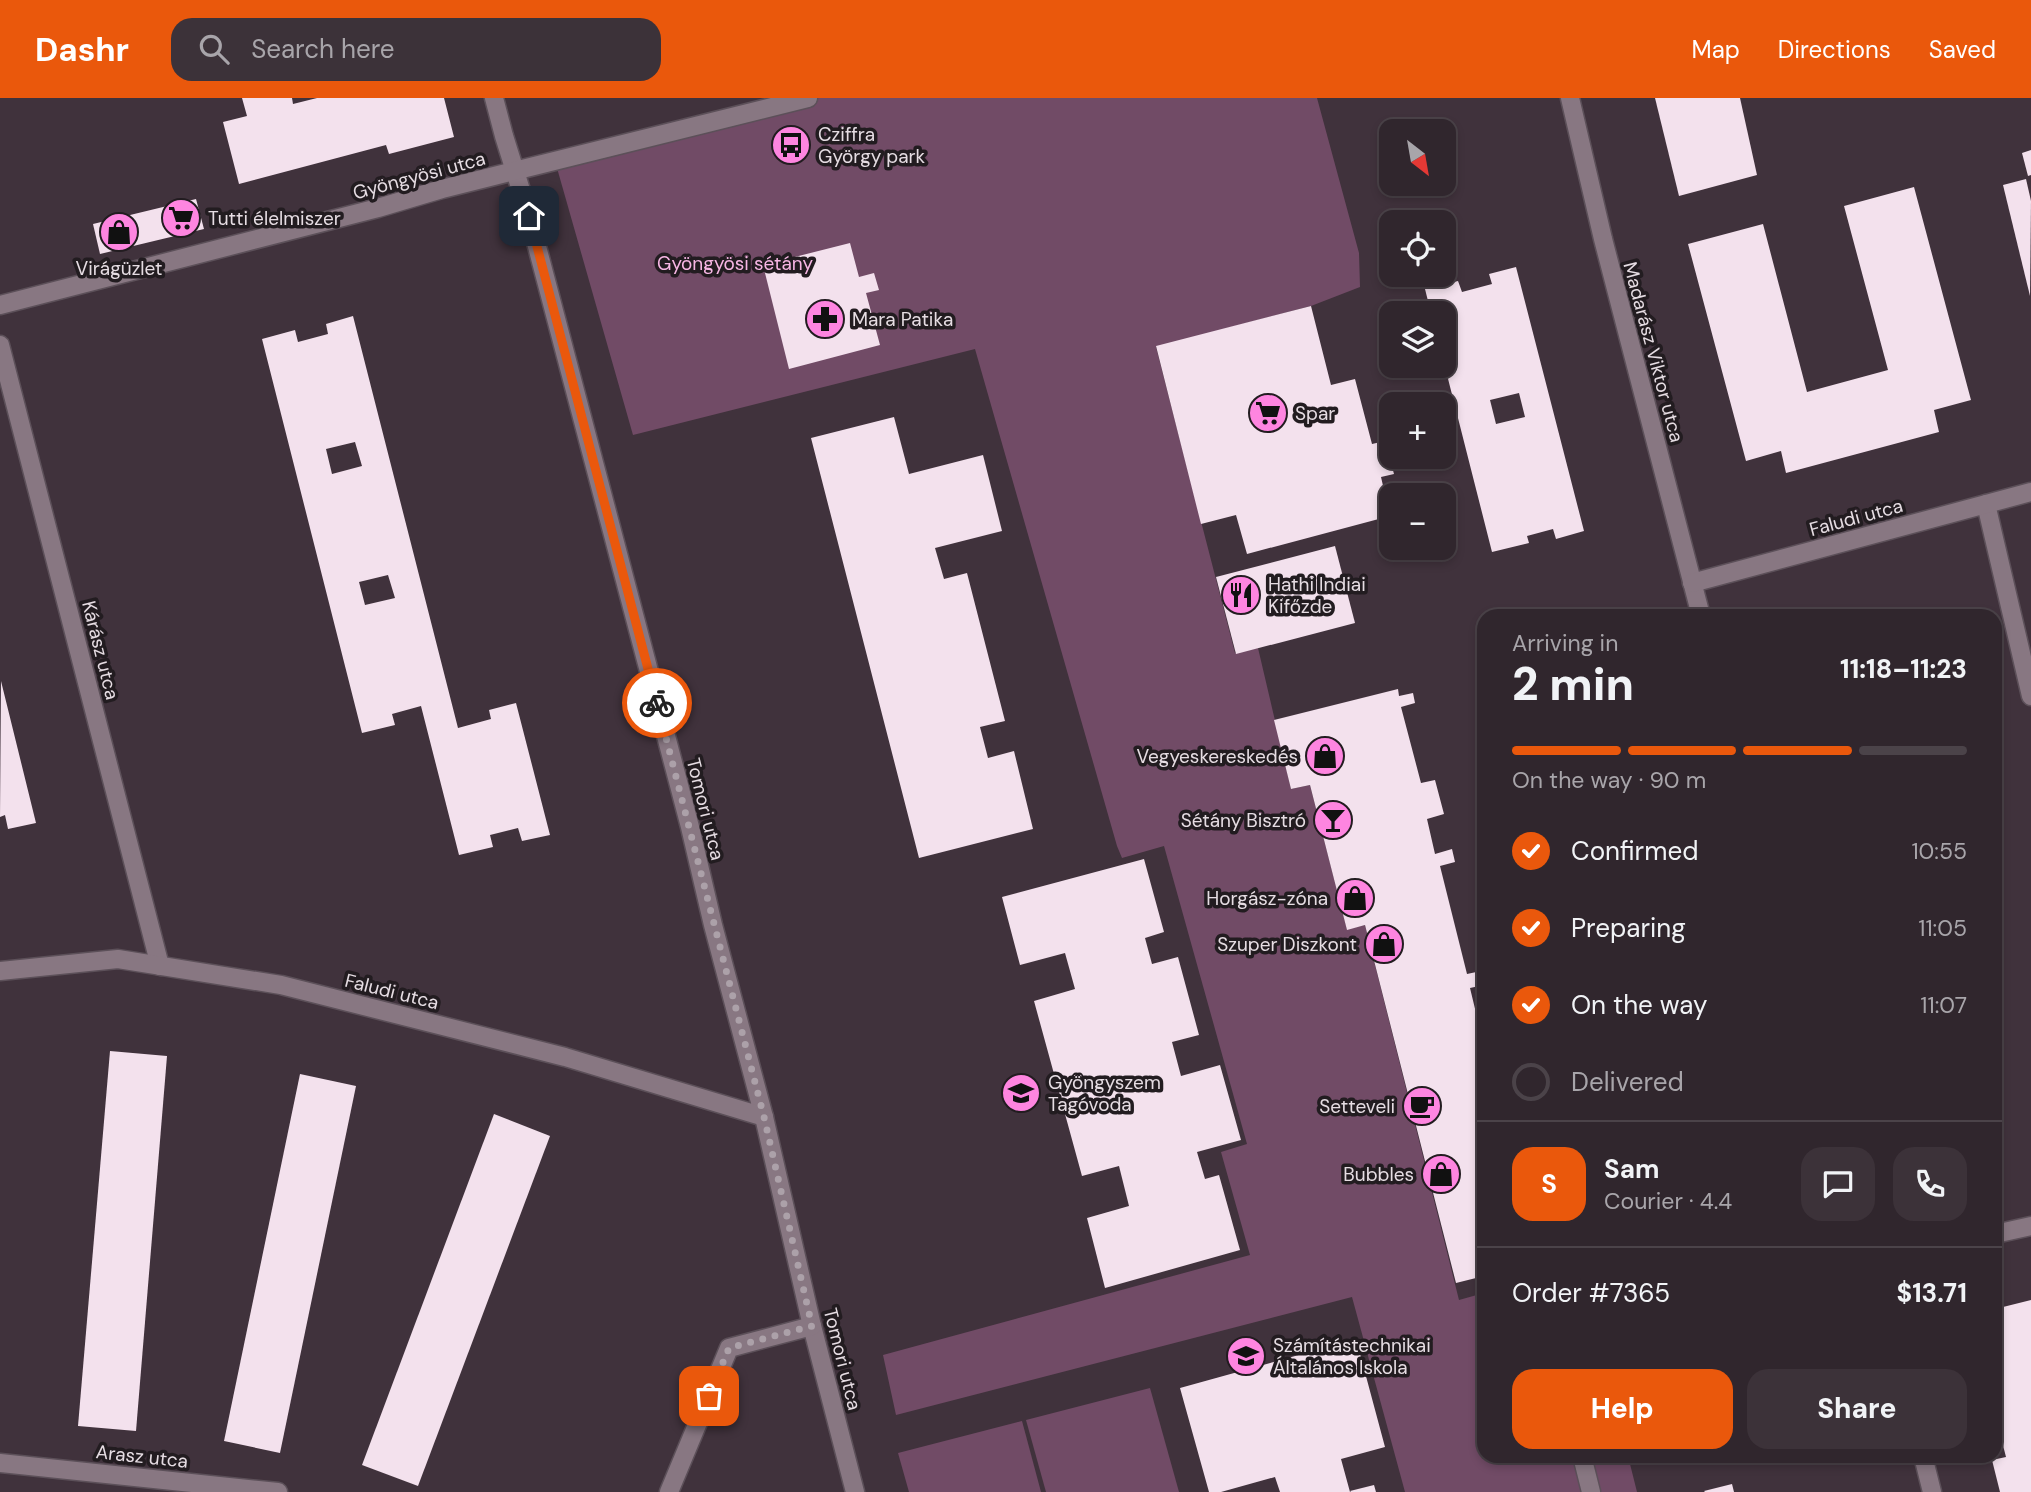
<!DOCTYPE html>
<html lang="en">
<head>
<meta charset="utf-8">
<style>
  :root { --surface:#30262d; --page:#3c3239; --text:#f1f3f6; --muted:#a8a5aa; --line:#4b4349; --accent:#ea580c }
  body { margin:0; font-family:"DM Sans",sans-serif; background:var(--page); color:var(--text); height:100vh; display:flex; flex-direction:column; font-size:26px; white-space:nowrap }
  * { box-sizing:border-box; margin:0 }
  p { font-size:23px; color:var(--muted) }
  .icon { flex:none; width:38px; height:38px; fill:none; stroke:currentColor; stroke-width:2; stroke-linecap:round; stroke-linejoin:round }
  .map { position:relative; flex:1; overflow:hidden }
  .panel { position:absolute; left:1477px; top:511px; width:525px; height:854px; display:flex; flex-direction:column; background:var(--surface); border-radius:21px; box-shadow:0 4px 10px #0003,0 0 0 2px var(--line) }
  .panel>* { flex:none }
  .needle { width:46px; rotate:149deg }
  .buttons { position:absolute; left:1379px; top:21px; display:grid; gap:14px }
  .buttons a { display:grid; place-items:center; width:77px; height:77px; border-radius:14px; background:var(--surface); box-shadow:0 4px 10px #0003,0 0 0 2px var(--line); font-size:35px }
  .pin { position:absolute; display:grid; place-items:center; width:60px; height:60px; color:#fff; margin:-30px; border-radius:14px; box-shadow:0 4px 10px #0006 }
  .courier { position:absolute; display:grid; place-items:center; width:70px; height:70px; margin:-35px; border:5px solid #ea580c; border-radius:50%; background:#fff; color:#222; box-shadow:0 2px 9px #0007 }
  .headline em { font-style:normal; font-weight:800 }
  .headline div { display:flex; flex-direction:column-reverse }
  .headline { display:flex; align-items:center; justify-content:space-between; height:119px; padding:0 35px }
  h1 { font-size:46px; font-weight:800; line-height:52px }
  .bar { display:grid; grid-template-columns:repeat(4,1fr); gap:10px 7px; align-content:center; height:84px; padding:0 35px }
  .bar i { height:9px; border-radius:5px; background:var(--line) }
  .bar .active { background:var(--accent) }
  .bar p { grid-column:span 4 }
  .line { display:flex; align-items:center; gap:18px; padding:0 35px; border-top:2px solid var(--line) }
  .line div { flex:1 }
  .round { display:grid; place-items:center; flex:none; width:74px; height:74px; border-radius:21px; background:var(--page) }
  ol { padding:0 35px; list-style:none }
  li { display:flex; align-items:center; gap:21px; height:77px }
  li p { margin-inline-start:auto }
  li .icon { padding:7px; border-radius:50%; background:var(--accent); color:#fff; stroke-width:4 }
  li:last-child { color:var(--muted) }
  li i { width:38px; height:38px; border:4px solid var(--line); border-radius:50% }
  .cta { display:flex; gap:14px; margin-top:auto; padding:14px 35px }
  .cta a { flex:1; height:80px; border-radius:21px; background:var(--accent); color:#fff; font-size:28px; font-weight:800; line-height:80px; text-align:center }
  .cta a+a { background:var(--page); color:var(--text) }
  header { display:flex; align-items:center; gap:42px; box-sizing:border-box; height:98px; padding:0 35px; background:var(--accent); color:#fff }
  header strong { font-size:33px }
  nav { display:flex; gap:38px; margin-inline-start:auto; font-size:24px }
  .search { width:490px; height:63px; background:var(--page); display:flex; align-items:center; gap:18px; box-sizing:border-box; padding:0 24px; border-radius:21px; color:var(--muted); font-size:26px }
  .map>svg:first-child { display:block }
  .green { fill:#714b66 }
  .building { fill:#f3e1ed; fill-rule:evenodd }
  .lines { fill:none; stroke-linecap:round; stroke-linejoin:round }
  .lane-casing { stroke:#5c5059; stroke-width:21 }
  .street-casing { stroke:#5c5059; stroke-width:21 }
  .lane { stroke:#887782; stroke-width:18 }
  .street { stroke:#887782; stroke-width:18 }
  .done { stroke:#aca1a9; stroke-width:7; stroke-dasharray:0 12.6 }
  .route { stroke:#ea580c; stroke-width:9 }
  .labels { text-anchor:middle; stroke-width:7; stroke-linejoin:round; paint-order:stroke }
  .poi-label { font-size:19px; fill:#e6dde3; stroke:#221c20; text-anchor:start }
  .street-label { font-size:19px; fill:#e6dde3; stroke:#221c20 }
  .park-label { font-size:19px; fill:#f7b6e4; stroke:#221c20 }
</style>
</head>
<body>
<header>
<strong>Dashr</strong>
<div class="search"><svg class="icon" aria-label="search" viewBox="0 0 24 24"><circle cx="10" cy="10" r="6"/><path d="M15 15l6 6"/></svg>Search here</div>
<nav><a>Map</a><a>Directions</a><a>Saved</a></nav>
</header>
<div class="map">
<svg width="2031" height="1394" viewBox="0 0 2031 1394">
  <rect width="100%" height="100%" fill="#40323c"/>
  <g class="green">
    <path d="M 808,0 L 1317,0 L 1359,155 L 1360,189 L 1311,208 L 1156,249 L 1235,555 L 1258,550 L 1291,691 L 1310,687 L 1347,831 L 1365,827 L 1459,1202 L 1484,1195 L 1484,1358 L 1628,1358 L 1637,1394 L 1405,1394 L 1352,1199 L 896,1317 L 883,1257 L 1250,1157 L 1221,1054 L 1247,1046 L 1164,748 L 1122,760 L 1117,748 L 975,251 L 633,337 L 555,63 Z"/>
    <path d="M 1150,1290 L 1179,1394 L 1046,1394 L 1026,1322 Z"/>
    <path d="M 1022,1323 L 1041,1394 L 909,1394 L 898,1355 Z"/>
  </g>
  <g class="building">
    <path d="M 242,0 L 292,0 L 293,6 L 317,0 L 444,0 L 454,39 L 389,56 L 386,47 L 239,86 L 223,24 L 247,18 Z"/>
    <path d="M 1655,0 L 1740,0 L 1757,77 L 1679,98 Z"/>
    <path d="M 2031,52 L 2031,77 L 2028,78 L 2022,55 Z"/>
    <path d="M 2026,81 L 2031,103 L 2030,198 L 2003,87 Z"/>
    <path d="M 1914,89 L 1971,302 L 1934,312 L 1939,334 L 1786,375 L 1781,353 L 1746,363 L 1688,146 L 1763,126 L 1807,294 L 1888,272 L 1844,108 Z"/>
    <path d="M 196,101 L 204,131 L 100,156 L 93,126 Z"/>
    <path d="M 850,145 L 859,179 L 874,175 L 879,192 L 866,195 L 880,247 L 789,271 L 763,167 Z"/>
    <path d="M 1516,169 L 1584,433 L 1556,441 L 1553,431 L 1527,438 L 1529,445 L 1492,454 L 1444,265 L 1444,215 L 1431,215 L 1425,191 L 1458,183 L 1462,194 L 1492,186 L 1489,176 ZM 1519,295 L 1525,319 L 1496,326 L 1490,302 Z"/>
    <path d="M 1311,208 L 1331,287 L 1355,281 L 1372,346 L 1385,343 L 1394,376 L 1381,379 L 1390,418 L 1247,456 L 1236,417 L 1201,426 L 1156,248 Z"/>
    <path d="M 353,218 L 458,630 L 491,621 L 489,612 L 516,605 L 550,737 L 522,743 L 518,730 L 490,737 L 493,749 L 459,757 L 421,608 L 392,616 L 395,627 L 362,635 L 262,241 L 295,232 L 298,244 L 328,236 L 326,226 ZM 355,344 L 362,368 L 332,376 L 326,351 ZM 388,477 L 395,500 L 365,507 L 359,484 Z"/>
    <path d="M 894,319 L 909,376 L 983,357 L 1002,433 L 935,450 L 944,481 L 967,475 L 1005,623 L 980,629 L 988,660 L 1014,653 L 1033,731 L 919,760 L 811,340 Z"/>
    <path d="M 1335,448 L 1355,525 L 1236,556 L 1216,479 Z"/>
    <path d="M 1,583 L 36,725 L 8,731 L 5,717 L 0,719 Z"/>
    <path d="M 1398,591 L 1399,598 L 1413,595 L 1415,605 L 1401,609 L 1421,685 L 1435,682 L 1444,716 L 1427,721 L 1435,756 L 1452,751 L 1455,764 L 1440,768 L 1467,876 L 1481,873 L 1484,885 L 1484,887 L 1470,890 L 1484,948 L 1484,1178 L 1456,1185 L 1365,827 L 1347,832 L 1310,687 L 1291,691 L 1274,622 Z"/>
    <path d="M 1144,761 L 1164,834 L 1145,840 L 1152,866 L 1178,859 L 1199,937 L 1172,944 L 1181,978 L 1220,967 L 1241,1042 L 1197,1054 L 1205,1081 L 1219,1077 L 1240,1152 L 1105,1190 L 1087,1120 L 1129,1108 L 1119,1068 L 1082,1078 L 1034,903 L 1075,891 L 1065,855 L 1020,867 L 1002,799 Z"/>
    <path d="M 110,953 L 167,958 L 136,1333 L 78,1328 Z"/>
    <path d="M 300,976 L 356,988 L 280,1355 L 224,1343 Z"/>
    <path d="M 494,1016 L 550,1038 L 418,1388 L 362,1367 Z"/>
    <path d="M 2031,1202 L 2031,1394 L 2000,1394 L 1992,1362 L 2006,1359 L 1995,1316 L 1995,1211 Z"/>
    <path d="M 1356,1241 L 1385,1349 L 1341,1361 L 1350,1394 L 1280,1394 L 1275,1379 L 1221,1394 L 1209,1394 L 1180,1290 Z"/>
    <path d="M 1732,1386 L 1734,1394 L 1705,1394 L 1704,1393 Z"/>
    <path d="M 1374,1387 L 1376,1394 L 1351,1394 L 1350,1393 Z"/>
  </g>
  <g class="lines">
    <defs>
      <g id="lane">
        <path d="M 1986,406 L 2031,598"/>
        <path d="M 1582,1358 L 1591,1394"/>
      </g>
      <g id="street">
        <path d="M 494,0 L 504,38 L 529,118 L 690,729 L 713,827 L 764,1019 L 812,1228 L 855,1394"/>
        <path d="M 1570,0 L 1603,141 L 1701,518"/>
        <path d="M 0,207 L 378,110 L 442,91 L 808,0"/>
        <path d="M 0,247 L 160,868"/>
        <path d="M 1692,485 L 2031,394"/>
        <path d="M 0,873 L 118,861 L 281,887 L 565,959 L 764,1019"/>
        <path d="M 1995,1136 L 2031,1128"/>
        <path d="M 1923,1358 L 1932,1394"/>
        <path d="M 0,1365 L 278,1394"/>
        <path d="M 669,1394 L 729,1250 L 812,1228"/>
      </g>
    </defs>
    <use href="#lane" class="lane-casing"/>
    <use href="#street" class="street-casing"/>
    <use href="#lane" class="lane"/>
    <use href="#street" class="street"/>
  </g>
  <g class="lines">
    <path class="done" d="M 657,605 L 764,1019 L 812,1228 L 729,1250 L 709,1298"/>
    <path class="route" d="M 529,118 L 657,605"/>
  </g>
  <defs>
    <symbol id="bus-disc" viewBox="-11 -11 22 22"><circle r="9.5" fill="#fe85e0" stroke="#221c20"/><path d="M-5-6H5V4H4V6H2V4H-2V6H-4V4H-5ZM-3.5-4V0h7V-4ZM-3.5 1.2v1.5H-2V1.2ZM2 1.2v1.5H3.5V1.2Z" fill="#111"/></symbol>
    <symbol id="supermarket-disc" viewBox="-11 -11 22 22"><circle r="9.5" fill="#fe85e0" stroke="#221c20"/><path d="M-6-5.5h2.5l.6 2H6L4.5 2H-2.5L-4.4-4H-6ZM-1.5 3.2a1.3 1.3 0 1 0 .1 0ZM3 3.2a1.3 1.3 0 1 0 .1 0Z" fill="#111"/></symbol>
    <symbol id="shop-disc" viewBox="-11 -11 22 22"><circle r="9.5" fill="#fe85e0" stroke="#221c20"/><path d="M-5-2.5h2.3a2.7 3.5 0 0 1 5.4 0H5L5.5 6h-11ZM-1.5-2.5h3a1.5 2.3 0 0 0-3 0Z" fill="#111"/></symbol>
    <symbol id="pharmacy-disc" viewBox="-11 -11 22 22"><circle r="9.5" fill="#fe85e0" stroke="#221c20"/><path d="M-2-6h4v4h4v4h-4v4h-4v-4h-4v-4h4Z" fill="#111"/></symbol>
    <symbol id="restaurant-disc" viewBox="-11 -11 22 22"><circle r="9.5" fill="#fe85e0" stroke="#221c20"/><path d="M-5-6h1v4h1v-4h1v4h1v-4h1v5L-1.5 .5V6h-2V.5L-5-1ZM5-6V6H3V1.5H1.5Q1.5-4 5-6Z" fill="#111"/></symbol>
    <symbol id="bar-disc" viewBox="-11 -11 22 22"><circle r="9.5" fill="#fe85e0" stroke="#221c20"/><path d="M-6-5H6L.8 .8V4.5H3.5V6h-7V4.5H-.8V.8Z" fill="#111"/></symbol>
    <symbol id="school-disc" viewBox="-11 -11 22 22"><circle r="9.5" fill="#fe85e0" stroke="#221c20"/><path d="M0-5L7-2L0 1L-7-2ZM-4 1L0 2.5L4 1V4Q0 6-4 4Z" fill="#111"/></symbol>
    <symbol id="cafe-disc" viewBox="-11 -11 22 22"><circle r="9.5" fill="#fe85e0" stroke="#221c20"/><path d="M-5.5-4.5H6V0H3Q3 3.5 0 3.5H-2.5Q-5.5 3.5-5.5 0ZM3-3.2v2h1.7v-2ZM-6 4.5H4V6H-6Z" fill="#111"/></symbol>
  </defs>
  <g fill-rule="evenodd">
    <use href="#bus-disc" x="769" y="25" width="44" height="44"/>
    <use href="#supermarket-disc" x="159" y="98" width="44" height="44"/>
    <use href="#shop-disc" x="97" y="112" width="44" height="44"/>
    <use href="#pharmacy-disc" x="803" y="199" width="44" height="44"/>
    <use href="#supermarket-disc" x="1246" y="293" width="44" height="44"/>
    <use href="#restaurant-disc" x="1219" y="475" width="44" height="44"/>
    <use href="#shop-disc" x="1303" y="636" width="44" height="44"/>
    <use href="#bar-disc" x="1311" y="700" width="44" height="44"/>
    <use href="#shop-disc" x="1333" y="778" width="44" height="44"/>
    <use href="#shop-disc" x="1362" y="824" width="44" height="44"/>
    <use href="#school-disc" x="999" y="973" width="44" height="44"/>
    <use href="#cafe-disc" x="1400" y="986" width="44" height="44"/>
    <use href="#shop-disc" x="1419" y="1054" width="44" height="44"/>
    <use href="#school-disc" x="1224" y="1236" width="44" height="44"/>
  </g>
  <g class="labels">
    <g class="poi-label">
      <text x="818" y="43">Cziffra<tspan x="818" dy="22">György park</tspan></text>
      <text x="208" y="127">Tutti élelmiszer</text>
      <text x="119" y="177" text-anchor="middle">Virágüzlet</text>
      <text x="852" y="228">Mara Patika</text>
      <text x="1295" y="322">Spar</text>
      <text x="1268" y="493">Hathi Indiai<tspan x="1268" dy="22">Kifőzde</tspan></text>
      <text x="1298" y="665" text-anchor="end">Vegyeskereskedés</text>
      <text x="1306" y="729" text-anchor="end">Sétány Bisztró</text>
      <text x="1328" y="807" text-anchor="end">Horgász-zóna</text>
      <text x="1357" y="853" text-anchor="end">Szuper Diszkont</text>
      <text x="1048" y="991">Gyöngyszem<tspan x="1048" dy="22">Tagóvoda</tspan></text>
      <text x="1395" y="1015" text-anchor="end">Setteveli</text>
      <text x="1414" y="1083" text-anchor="end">Bubbles</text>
      <text x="1273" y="1254">Számítástechnikai<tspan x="1273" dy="22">Általános Iskola</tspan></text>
    </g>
    <g class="street-label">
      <text transform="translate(419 77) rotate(-15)" y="7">Gyöngyösi utca</text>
      <text transform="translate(1654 254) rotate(75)" y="7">Madarász Viktor utca</text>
      <text transform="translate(1856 419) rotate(-15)" y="7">Faludi utca</text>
      <text transform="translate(101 552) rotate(76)" y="7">Kárász utca</text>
      <text transform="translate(706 711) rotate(76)" y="7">Tomori utca</text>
      <text transform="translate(392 893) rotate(14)" y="7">Faludi utca</text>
      <text transform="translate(843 1261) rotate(76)" y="7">Tomori utca</text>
      <text transform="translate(142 1358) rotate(6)" y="7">Arasz utca</text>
    </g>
    <g class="park-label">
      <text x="735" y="172">Gyöngyösi sétány</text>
    </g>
  </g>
</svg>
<div class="buttons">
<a><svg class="needle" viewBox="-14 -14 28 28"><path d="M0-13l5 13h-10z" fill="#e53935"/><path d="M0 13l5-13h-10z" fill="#a8a5aa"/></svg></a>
<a><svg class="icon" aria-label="locate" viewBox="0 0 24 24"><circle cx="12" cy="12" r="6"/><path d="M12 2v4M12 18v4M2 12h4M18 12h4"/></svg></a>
<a><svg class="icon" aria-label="layers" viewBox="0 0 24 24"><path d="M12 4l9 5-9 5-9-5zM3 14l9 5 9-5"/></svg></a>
<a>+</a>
<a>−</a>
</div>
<div class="pin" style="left:709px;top:1298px;background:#ea580c"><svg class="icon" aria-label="bag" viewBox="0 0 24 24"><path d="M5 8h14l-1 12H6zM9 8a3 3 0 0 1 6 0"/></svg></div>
<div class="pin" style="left:529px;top:118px;background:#1f2937"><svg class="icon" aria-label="home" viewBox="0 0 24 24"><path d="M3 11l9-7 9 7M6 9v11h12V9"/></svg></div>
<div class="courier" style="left:657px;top:605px"><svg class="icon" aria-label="bike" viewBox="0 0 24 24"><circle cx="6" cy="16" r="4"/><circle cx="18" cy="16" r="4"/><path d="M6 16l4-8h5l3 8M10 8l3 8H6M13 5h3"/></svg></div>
<section class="panel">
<div class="headline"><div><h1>2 min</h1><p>Arriving in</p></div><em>11:18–11:23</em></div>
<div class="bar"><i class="active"></i><i class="active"></i><i class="active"></i><i></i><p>On the way · 90 m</p></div>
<ol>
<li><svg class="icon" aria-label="check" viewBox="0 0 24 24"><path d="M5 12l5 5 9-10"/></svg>Confirmed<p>10:55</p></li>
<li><svg class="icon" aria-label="check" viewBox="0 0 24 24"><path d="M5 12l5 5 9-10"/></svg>Preparing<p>11:05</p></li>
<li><svg class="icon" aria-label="check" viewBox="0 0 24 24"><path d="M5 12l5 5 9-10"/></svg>On the way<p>11:07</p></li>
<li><i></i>Delivered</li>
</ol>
<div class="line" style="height:126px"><b class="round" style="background:var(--accent);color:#fff">S</b><div><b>Sam</b><p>Courier · 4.4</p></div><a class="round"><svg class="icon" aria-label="chat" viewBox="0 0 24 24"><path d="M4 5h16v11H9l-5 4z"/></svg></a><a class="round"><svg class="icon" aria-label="phone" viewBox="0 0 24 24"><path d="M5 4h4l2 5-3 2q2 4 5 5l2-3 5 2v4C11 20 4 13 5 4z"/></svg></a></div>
<div class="line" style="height:91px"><div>Order #7365</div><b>$13.71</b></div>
<div class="cta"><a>Help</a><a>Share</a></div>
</section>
</div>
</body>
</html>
